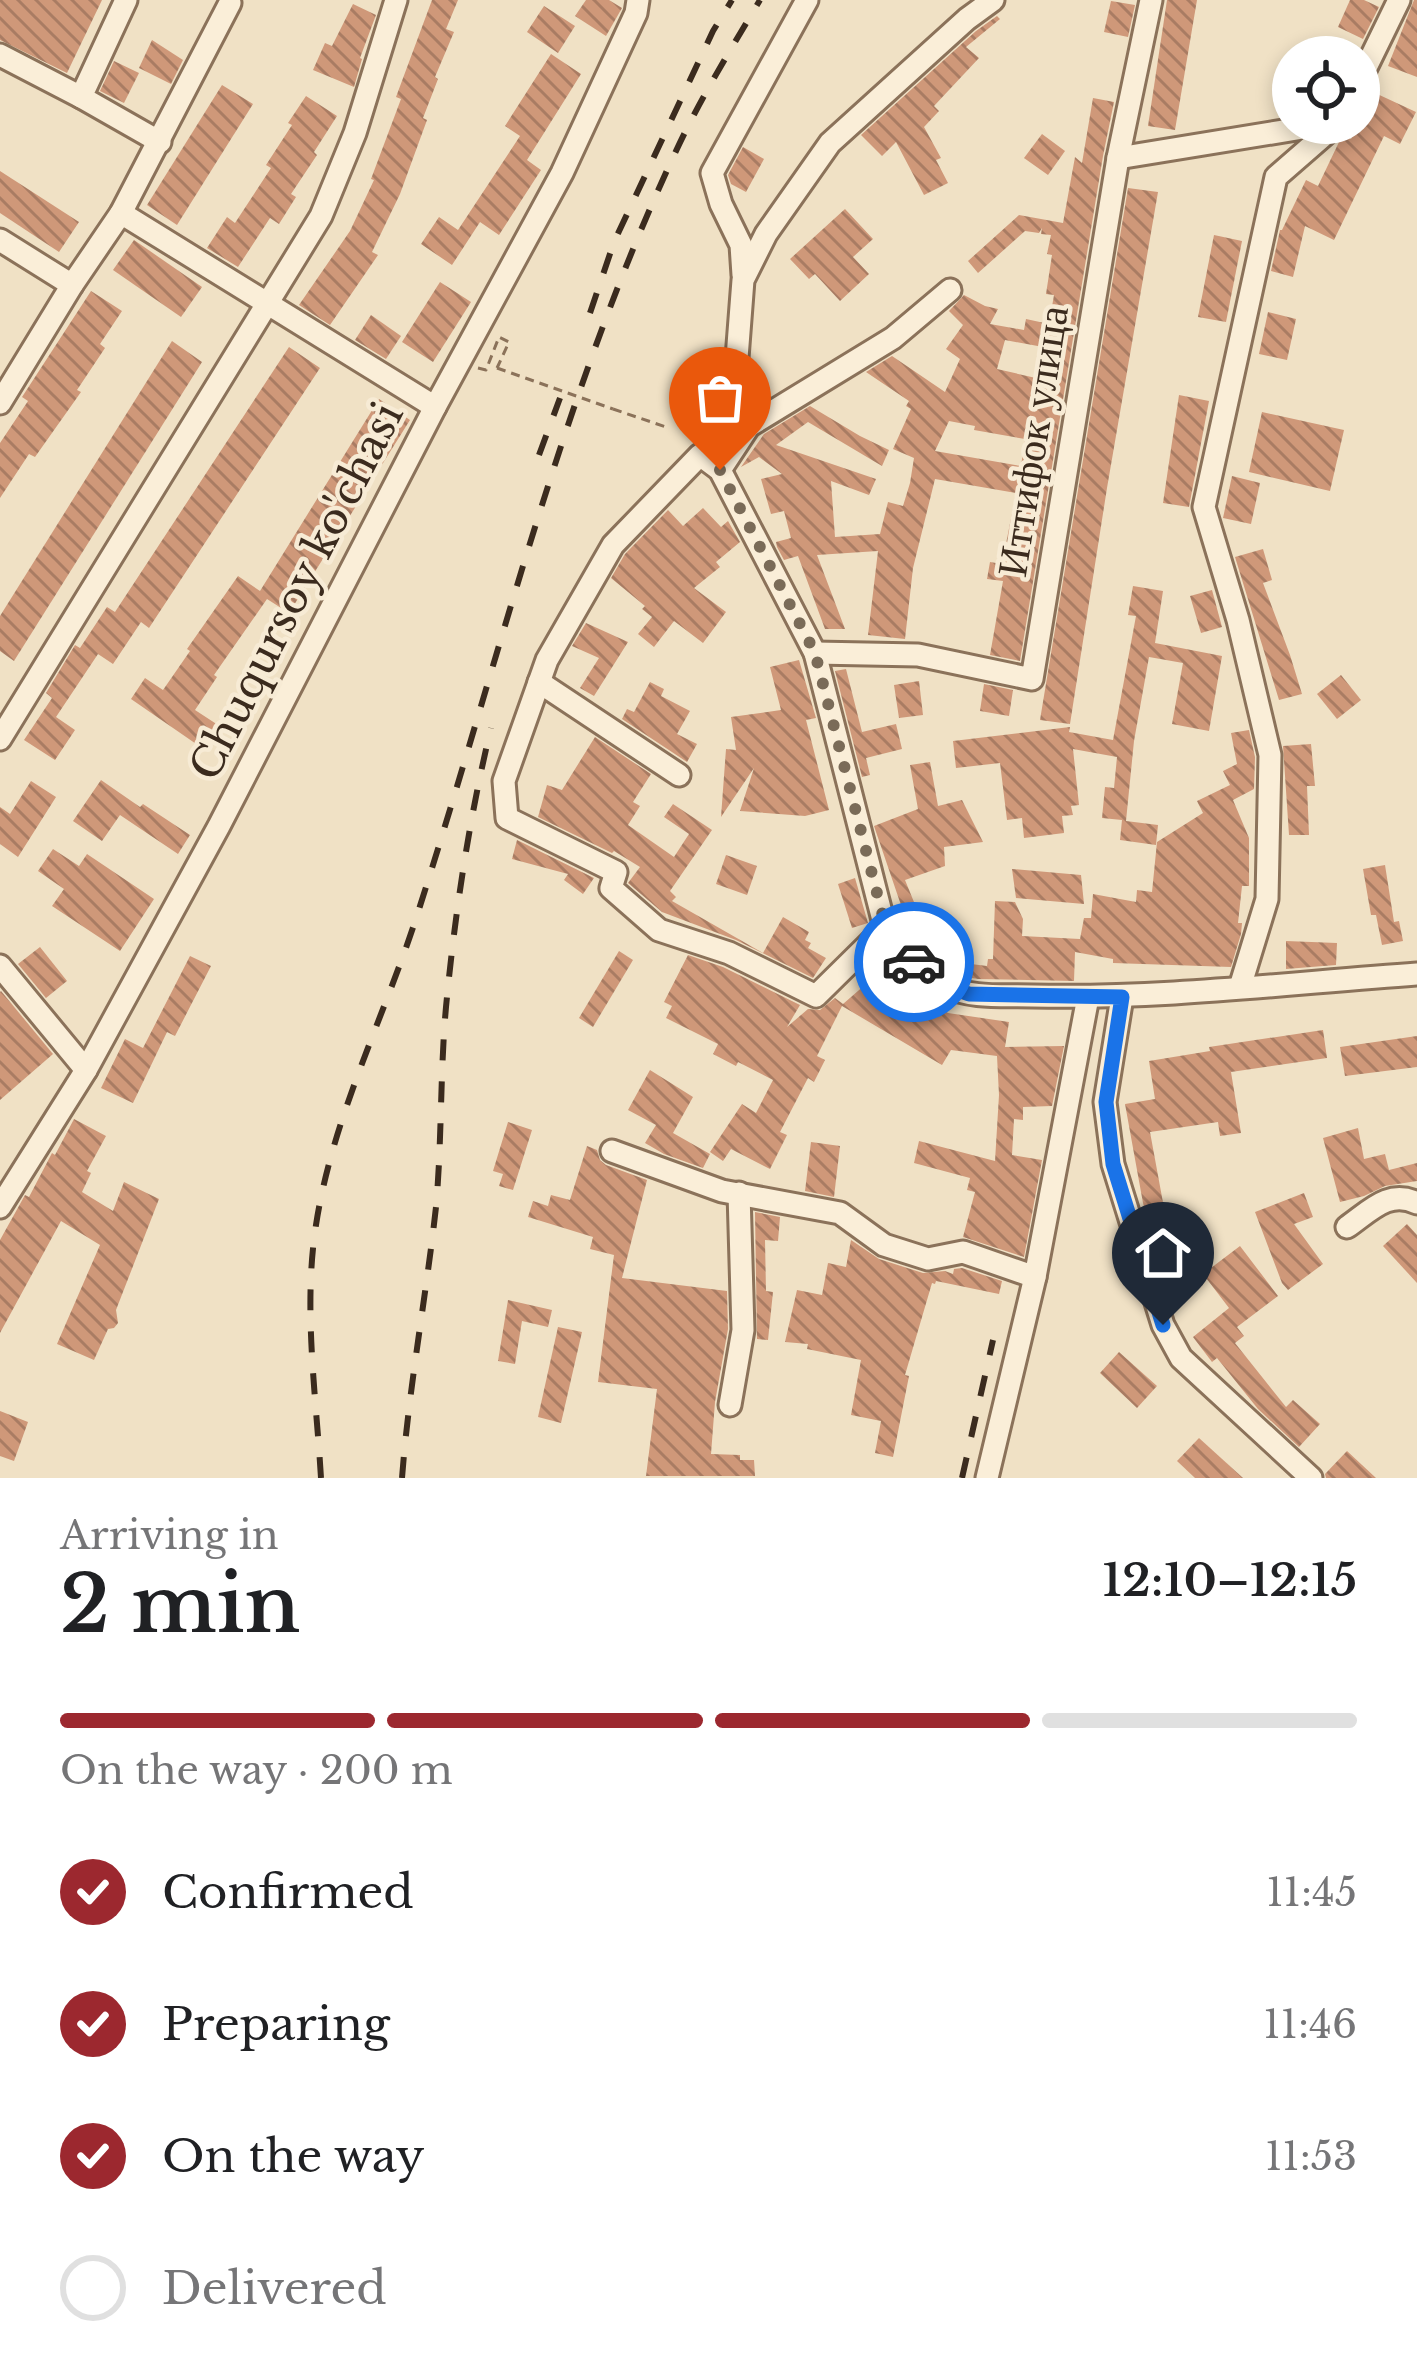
<!DOCTYPE html>
<html lang="en">
<head>
<meta charset="utf-8">
<style>
  :root { --surface:#fff; --page:#f2f2f2; --text:#202124; --muted:#757577; --line:#e0e0e0; --accent:#9c282f }
  body { margin:0; font-family:"Libre Baskerville",serif; background:var(--page); color:var(--text); height:100vh; display:flex; flex-direction:column; font-size:45px; white-space:nowrap }
  * { box-sizing:border-box; margin:0 }
  p { font-size:39px; color:var(--muted) }
  .icon { flex:none; width:66px; height:66px; fill:none; stroke:currentColor; stroke-width:2; stroke-linecap:round; stroke-linejoin:round }
  .map { position:relative; height:1478px; overflow:hidden }
  .sheet { display:flex; flex-direction:column; background:var(--surface); flex:1 }
  .sheet>* { flex:none }
  .fabs { position:absolute; left:1272px; top:36px; display:grid; gap:24px }
  .fabs a { display:grid; place-items:center; width:108px; height:108px; border-radius:50%; background:var(--surface); box-shadow:0 6px 18px #0003; font-size:60px }
  .pin { position:absolute; display:grid; place-items:center; width:102px; height:102px; color:#fff; margin:-123px -51px; border-radius:50% 50% 50% 0; rotate:-45deg; box-shadow:0 0 12px #0007 }
  .pin .icon { rotate:45deg }
  .courier { position:absolute; display:grid; place-items:center; width:120px; height:120px; margin:-60px; border:9px solid #1a73e8; border-radius:50%; background:#fff; color:#222; box-shadow:0 3px 15px #0007 }
  .head em { font-style:normal; font-weight:600 }
  .head div { display:flex; flex-direction:column-reverse }
  .head { display:flex; align-items:center; justify-content:space-between; height:204px; padding:0 60px }
  h1 { font-size:78px; font-weight:600; line-height:90px }
  .bar { display:grid; grid-template-columns:repeat(4,1fr); gap:18px 12px; align-content:center; height:144px; padding:0 60px }
  .bar i { height:15px; border-radius:9px; background:var(--line) }
  .bar .on { background:var(--accent) }
  .bar p { grid-column:span 4 }
  ol { padding:0 60px; list-style:none }
  li { display:flex; align-items:center; gap:36px; height:132px }
  li p { margin-inline-start:auto }
  li .icon { padding:12px; border-radius:50%; background:var(--accent); color:#fff; stroke-width:4 }
  li:last-child { color:var(--muted) }
  li i { width:66px; height:66px; border:6px solid var(--line); border-radius:50% }
  .map>svg:first-child { display:block }
  .building { fill:url(#building-back-hatch); fill-rule:evenodd }
  .lines { fill:none; stroke-linecap:round; stroke-linejoin:round }
  .minor-casing { stroke:#8b725a; stroke-width:27 }
  .path { stroke:#8b725a; stroke-width:3; stroke-dasharray:9 6; stroke-linecap:butt }
  .minor { stroke:#faeed8; stroke-width:21 }
  .rail { stroke:#3b2b1e; stroke-width:6; stroke-dasharray:21 21; stroke-linecap:butt }
  .path-bridge { stroke:#8b725a; stroke-width:3; stroke-dasharray:9 6; stroke-linecap:butt }
  .done { stroke:#7a6b58; stroke-width:12; stroke-dasharray:0 21.6 }
  .route { stroke:#1a73e8; stroke-width:15 }
  .labels { text-anchor:middle; stroke-width:9; stroke-linejoin:round; paint-order:stroke }
  .street-label { font-size:42px; fill:#3b2b1e; stroke:#f7ebd5 }
</style>
</head>
<body>
<div class="map">
<svg width="1417" height="1478" viewBox="0 0 1417 1478">
  <defs>
    <pattern id="building-back-hatch" width="6" height="6" patternUnits="userSpaceOnUse" patternTransform="scale(3)"><rect width="6" height="6" fill="#cf9879"/><path d="M-1 5l2 2M0 0l6 6M5-1l2 2" fill="none" stroke="#a97c63"/></pattern>
  </defs>
  <rect width="100%" height="100%" fill="#f0e1c5"/>
  <g class="building">
    <path d="M 0,0 L 102,0 L 67,73 L 0,40 Z"/>
    <path d="M 432,0 L 458,0 L 446,29 L 454,32 L 435,77 L 438,79 L 423,118 L 427,120 L 400,194 L 372,252 L 378,255 L 330,325 L 299,305 L 350,231 L 374,180 L 371,179 L 401,99 L 396,97 Z"/>
    <path d="M 586,0 L 609,0 L 622,8 L 606,36 L 575,16 Z"/>
    <path d="M 1167,0 L 1197,0 L 1175,130 L 1148,126 Z"/>
    <path d="M 1350,0 L 1364,0 L 1379,7 L 1363,39 L 1338,27 Z"/>
    <path d="M 1414,0 L 1417,0 L 1417,77 L 1388,66 Z"/>
    <path d="M 1111,1 L 1135,5 L 1128,37 L 1104,32 Z"/>
    <path d="M 353,4 L 376,15 L 360,58 L 362,59 L 354,87 L 313,70 L 325,43 L 332,46 Z"/>
    <path d="M 544,6 L 575,26 L 558,53 L 527,32 Z"/>
    <path d="M 997,16 L 1000,19 L 966,47 L 979,58 L 934,106 L 939,111 L 924,127 L 941,158 L 936,160 L 948,183 L 924,195 L 896,142 L 882,156 L 861,135 L 976,31 Z"/>
    <path d="M 152,40 L 183,60 L 171,84 L 139,68 Z"/>
    <path d="M 551,54 L 581,74 L 527,160 L 541,170 L 499,235 L 480,222 L 452,265 L 421,244 L 439,217 L 458,230 L 520,136 L 505,126 Z"/>
    <path d="M 114,61 L 139,73 L 124,103 L 100,91 Z"/>
    <path d="M 222,85 L 253,104 L 177,225 L 147,205 Z"/>
    <path d="M 1373,92 L 1416,112 L 1400,144 L 1384,136 L 1334,240 L 1305,226 L 1293,277 L 1271,271 L 1280,230 L 1282,230 L 1306,180 L 1318,186 L 1339,142 L 1345,136 L 1351,139 Z"/>
    <path d="M 306,96 L 337,116 L 314,152 L 317,155 L 291,194 L 296,197 L 279,224 L 270,218 L 238,267 L 207,248 L 227,217 L 235,223 L 271,168 L 266,165 L 292,125 L 288,123 Z"/>
    <path d="M 1093,98 L 1114,102 L 1103,156 L 1020,661 L 990,655 L 1003,581 L 987,579 L 990,562 L 1002,564 L 1016,493 L 935,479 L 913,568 L 905,639 L 868,635 L 878,551 L 817,555 L 845,629 L 825,629 L 798,556 L 784,560 L 777,547 L 776,542 L 791,538 L 784,511 L 771,514 L 761,479 L 782,474 L 759,457 L 741,467 L 764,434 L 810,406 L 860,436 L 889,450 L 882,466 L 808,422 L 776,445 L 876,479 L 869,495 L 831,481 L 835,537 L 880,534 L 888,502 L 903,506 L 910,483 L 914,458 L 893,449 L 911,409 L 906,406 L 909,401 L 866,372 L 892,356 L 945,392 L 960,359 L 946,349 L 963,325 L 949,311 L 964,295 L 985,306 L 998,309 L 990,324 L 1024,330 L 1026,319 L 1049,324 L 1054,295 L 1046,294 L 1052,255 L 1047,254 L 1051,235 L 1041,234 L 1042,228 L 1039,233 L 1025,231 L 978,273 L 968,261 L 1019,215 L 1063,223 L 1075,157 L 1082,163 ZM 1005,340 L 1054,349 L 1049,381 L 997,369 ZM 949,421 L 975,426 L 974,430 L 1025,439 L 1021,466 L 935,451 Z"/>
    <path d="M 1042,134 L 1065,151 L 1048,175 L 1024,158 Z"/>
    <path d="M 743,147 L 764,159 L 746,192 L 731,184 L 728,175 Z"/>
    <path d="M 0,171 L 79,222 L 59,252 L 0,213 Z"/>
    <path d="M 1128,188 L 1158,192 L 1107,488 L 1070,724 L 1040,720 Z"/>
    <path d="M 845,209 L 873,239 L 853,257 L 869,274 L 840,301 L 815,274 L 809,279 L 790,259 Z"/>
    <path d="M 1214,235 L 1242,241 L 1226,322 L 1198,317 Z"/>
    <path d="M 134,240 L 202,287 L 181,317 L 113,270 Z"/>
    <path d="M 440,282 L 471,302 L 433,362 L 402,342 Z"/>
    <path d="M 91,291 L 122,311 L 100,344 L 105,348 L 77,390 L 81,392 L 35,457 L 29,454 L 0,498 L 0,443 L 28,401 L 22,397 Z"/>
    <path d="M 1268,312 L 1296,319 L 1287,360 L 1259,354 Z"/>
    <path d="M 371,315 L 401,336 L 386,359 L 355,340 Z"/>
    <path d="M 172,341 L 202,362 L 14,661 L 0,651 L 0,616 Z"/>
    <path d="M 289,347 L 320,368 L 149,628 L 141,622 L 113,664 L 98,654 L 56,717 L 75,730 L 55,760 L 24,740 L 52,698 L 46,693 L 75,645 L 80,648 L 107,607 L 115,612 Z"/>
    <path d="M 1179,395 L 1209,401 L 1189,507 L 1163,503 Z"/>
    <path d="M 379,399 L 410,420 L 289,613 L 267,599 L 214,675 L 217,677 L 195,710 L 218,725 L 202,748 L 131,699 L 145,678 L 163,690 L 190,651 L 187,649 L 238,576 L 260,591 Z"/>
    <path d="M 1262,412 L 1344,430 L 1330,491 L 1249,472 Z"/>
    <path d="M 1232,476 L 1260,483 L 1251,524 L 1223,518 Z"/>
    <path d="M 703,508 L 721,527 L 728,521 L 740,542 L 716,562 L 720,567 L 694,588 L 726,612 L 703,643 L 674,621 L 654,647 L 638,634 L 652,617 L 642,609 L 645,606 L 611,578 L 625,554 L 668,510 L 683,526 Z"/>
    <path d="M 1263,549 L 1272,580 L 1263,583 L 1290,655 L 1302,694 L 1279,700 L 1235,557 Z"/>
    <path d="M 1133,586 L 1163,591 L 1155,643 L 1222,656 L 1209,731 L 1172,724 L 1183,663 L 1149,657 L 1134,741 L 1126,821 L 1158,825 L 1156,845 L 1120,840 L 1122,820 L 1102,818 L 1105,787 L 1114,788 L 1117,757 L 1073,749 L 1079,805 L 1071,806 L 1073,815 L 1062,816 L 1064,833 L 1024,838 L 1022,818 L 1007,820 L 1000,763 L 956,768 L 953,741 L 1070,727 L 1069,732 L 1113,740 L 1136,616 L 1128,615 Z"/>
    <path d="M 1212,590 L 1222,627 L 1201,633 L 1190,596 Z"/>
    <path d="M 586,623 L 628,642 L 594,696 L 580,688 L 599,658 L 572,646 Z"/>
    <path d="M 799,660 L 816,718 L 806,720 L 829,810 L 805,816 L 740,811 L 754,768 L 721,817 L 726,749 L 736,750 L 731,717 L 781,710 L 770,667 Z"/>
    <path d="M 846,669 L 862,732 L 896,724 L 902,749 L 866,758 L 870,775 L 862,777 L 835,671 Z"/>
    <path d="M 1341,675 L 1361,700 L 1337,719 L 1317,694 Z"/>
    <path d="M 919,681 L 923,715 L 899,718 L 894,685 Z"/>
    <path d="M 650,682 L 664,689 L 661,696 L 690,711 L 677,734 L 697,744 L 687,762 L 622,719 L 627,709 L 634,712 Z"/>
    <path d="M 984,684 L 1013,690 L 1009,716 L 980,711 Z"/>
    <path d="M 1249,730 L 1255,757 L 1254,789 L 1233,800 L 1249,838 L 1249,886 L 1242,886 L 1238,923 L 1242,923 L 1241,934 L 1231,967 L 1113,963 L 1113,959 L 1075,952 L 1074,981 L 978,979 L 960,976 L 942,966 L 947,953 L 971,964 L 987,966 L 988,959 L 993,959 L 995,901 L 1015,902 L 1023,919 L 1022,936 L 1080,939 L 1084,918 L 1091,918 L 1093,894 L 1136,902 L 1137,890 L 1152,892 L 1157,842 L 1203,813 L 1197,801 L 1230,785 L 1223,771 L 1237,764 L 1231,733 Z"/>
    <path d="M 595,737 L 651,774 L 633,802 L 640,806 L 628,825 L 674,857 L 689,834 L 664,817 L 673,804 L 712,830 L 670,891 L 676,897 L 672,901 L 763,953 L 783,917 L 809,932 L 805,940 L 811,943 L 808,948 L 826,958 L 813,978 L 736,940 L 662,912 L 628,883 L 640,867 L 614,851 L 612,853 L 538,817 L 547,785 L 562,790 Z"/>
    <path d="M 1311,744 L 1315,786 L 1307,786 L 1309,835 L 1289,835 L 1283,746 Z"/>
    <path d="M 930,762 L 938,806 L 962,800 L 983,842 L 944,847 L 945,866 L 905,880 L 916,907 L 903,911 L 874,826 L 918,809 L 910,765 Z"/>
    <path d="M 101,780 L 140,807 L 143,804 L 190,835 L 178,854 L 120,815 L 102,841 L 73,821 Z"/>
    <path d="M 31,781 L 56,797 L 18,857 L 0,844 L 0,807 L 10,814 Z"/>
    <path d="M 517,840 L 594,878 L 583,894 L 564,880 L 568,874 L 512,859 Z"/>
    <path d="M 53,849 L 79,866 L 87,854 L 154,899 L 120,951 L 52,906 L 64,889 L 38,871 Z"/>
    <path d="M 726,855 L 757,866 L 747,895 L 716,884 Z"/>
    <path d="M 1385,865 L 1394,922 L 1399,921 L 1403,941 L 1382,945 L 1376,915 L 1371,915 L 1363,869 Z"/>
    <path d="M 1012,869 L 1081,875 L 1084,904 L 1016,898 Z"/>
    <path d="M 855,878 L 868,923 L 852,928 L 838,884 Z"/>
    <path d="M 1286,941 L 1337,943 L 1336,965 L 1286,969 Z"/>
    <path d="M 40,947 L 67,981 L 46,998 L 18,964 Z"/>
    <path d="M 619,951 L 633,960 L 593,1027 L 579,1018 Z"/>
    <path d="M 881,953 L 916,992 L 948,1013 L 1009,1022 L 1005,1047 L 1064,1046 L 1052,1106 L 1023,1107 L 1023,1120 L 1014,1119 L 1012,1155 L 1042,1160 L 1024,1257 L 963,1237 L 975,1192 L 967,1190 L 970,1178 L 914,1163 L 919,1141 L 995,1161 L 999,1095 L 997,1056 L 951,1050 L 942,1065 L 842,1006 L 817,1056 L 825,1060 L 814,1082 L 808,1078 L 780,1132 L 787,1135 L 770,1169 L 731,1149 L 723,1161 L 710,1152 L 742,1104 L 756,1113 L 773,1080 L 738,1062 L 736,1066 L 713,1054 L 718,1044 L 666,1018 L 672,1006 L 664,1002 L 688,955 L 723,967 L 800,1005 L 787,1027 L 808,1009 L 820,1010 L 835,998 L 843,1004 L 866,984 L 858,976 Z"/>
    <path d="M 190,956 L 211,966 L 175,1036 L 167,1032 L 133,1103 L 101,1088 L 125,1039 L 143,1048 Z"/>
    <path d="M 1,991 L 53,1054 L 0,1100 L 0,992 Z"/>
    <path d="M 1323,1030 L 1327,1058 L 1231,1072 L 1241,1133 L 1220,1136 L 1218,1122 L 1150,1132 L 1164,1208 L 1175,1205 L 1190,1261 L 1161,1269 L 1143,1203 L 1125,1104 L 1155,1099 L 1149,1061 L 1210,1051 L 1209,1047 Z"/>
    <path d="M 1417,1036 L 1417,1067 L 1345,1076 L 1340,1047 Z"/>
    <path d="M 650,1070 L 693,1097 L 673,1133 L 710,1154 L 703,1168 L 664,1154 L 645,1143 L 656,1125 L 628,1110 Z"/>
    <path d="M 74,1119 L 106,1136 L 87,1171 L 91,1173 L 82,1192 L 113,1211 L 124,1182 L 159,1199 L 116,1310 L 118,1323 L 114,1328 L 108,1329 L 94,1360 L 57,1344 L 100,1245 L 61,1221 L 0,1333 L 0,1240 L 25,1195 L 29,1197 L 52,1153 L 55,1155 Z"/>
    <path d="M 508,1122 L 532,1130 L 513,1190 L 499,1186 L 503,1174 L 493,1171 Z"/>
    <path d="M 1358,1128 L 1364,1159 L 1385,1154 L 1389,1170 L 1417,1163 L 1417,1181 L 1385,1186 L 1364,1196 L 1340,1202 L 1323,1138 Z"/>
    <path d="M 811,1142 L 840,1146 L 834,1197 L 805,1191 Z"/>
    <path d="M 587,1146 L 597,1150 L 600,1160 L 606,1165 L 647,1180 L 622,1278 L 727,1291 L 728,1329 L 715,1402 L 711,1454 L 740,1455 L 740,1460 L 754,1460 L 755,1476 L 646,1476 L 657,1389 L 598,1382 L 614,1255 L 590,1249 L 593,1237 L 528,1217 L 533,1201 L 548,1206 L 551,1195 L 570,1200 Z"/>
    <path d="M 1304,1193 L 1313,1217 L 1294,1224 L 1323,1264 L 1288,1290 L 1282,1283 L 1255,1212 Z"/>
    <path d="M 755,1212 L 780,1217 L 778,1241 L 765,1240 L 766,1291 L 773,1292 L 768,1340 L 757,1339 Z"/>
    <path d="M 1407,1224 L 1417,1235 L 1417,1283 L 1383,1246 Z"/>
    <path d="M 851,1240 L 879,1259 L 923,1273 L 945,1271 L 953,1274 L 954,1269 L 962,1268 L 1002,1281 L 999,1294 L 936,1281 L 935,1284 L 932,1283 L 905,1375 L 909,1376 L 893,1457 L 875,1453 L 881,1421 L 851,1415 L 861,1360 L 807,1349 L 808,1344 L 785,1342 L 797,1290 L 822,1295 L 828,1263 L 846,1267 Z"/>
    <path d="M 1240,1246 L 1278,1296 L 1237,1327 L 1244,1336 L 1235,1343 L 1286,1407 L 1293,1400 L 1320,1424 L 1299,1447 L 1258,1409 L 1217,1358 L 1212,1362 L 1193,1337 L 1229,1308 L 1203,1274 Z"/>
    <path d="M 508,1300 L 552,1310 L 548,1327 L 522,1321 L 515,1364 L 498,1361 Z"/>
    <path d="M 558,1327 L 582,1332 L 561,1423 L 538,1417 Z"/>
    <path d="M 1119,1352 L 1157,1386 L 1137,1408 L 1100,1373 Z"/>
    <path d="M 0,1411 L 28,1422 L 14,1461 L 0,1456 Z"/>
    <path d="M 1199,1438 L 1243,1478 L 1195,1478 L 1177,1461 Z"/>
    <path d="M 1347,1451 L 1376,1478 L 1326,1478 L 1325,1474 Z"/>
  </g>
  <g class="lines">
    <defs>
      <g id="minor">
        <path d="M 126,0 L 81,97 L 160,142"/>
        <path d="M 0,55 L 81,97"/>
        <path d="M 1359,82 L 1399,0"/>
        <path d="M 1118,158 L 1333,123"/>
        <path d="M 121,213 L 435,407"/>
        <path d="M 0,240 L 72,285"/>
        <path d="M 743,275 L 741,245 L 721,204 L 712,173 L 807,0"/>
        <path d="M 0,403 L 72,285 L 121,213 L 230,3"/>
        <path d="M 749,426 L 893,338 L 950,290"/>
        <path d="M 720,470 L 749,426 L 736,371 L 743,280 L 766,234 L 830,143 L 967,19 L 993,0"/>
        <path d="M 815,653 L 918,655 L 1032,679 L 1118,158 L 1151,0"/>
        <path d="M 539,682 L 679,775"/>
        <path d="M 0,739 L 321,216 L 355,133 L 396,0"/>
        <path d="M 885,928 L 816,996 L 729,953 L 659,930 L 611,888 L 616,872 L 507,818 L 504,781 L 547,660 L 613,545 L 700,455 L 720,470 L 815,653 L 885,928 C 901,950 919,972 943,985 C 971,999 1004,995 1033,996 C 1161,999 1290,983 1417,974"/>
        <path d="M 0,966 L 86,1070"/>
        <path d="M 1240,987 L 1267,899 L 1270,755 L 1238,620 L 1204,507 L 1276,177 L 1338,123"/>
        <path d="M 1122,997 L 1105,1102 L 1113,1164 L 1163,1325 L 1181,1358 L 1311,1478"/>
        <path d="M 612,1151 L 722,1191 L 840,1213 L 884,1245 L 928,1259 L 963,1252 L 1035,1277"/>
        <path d="M 0,1207 L 86,1070 L 219,826 L 435,407 L 562,173 L 636,13 L 638,0"/>
        <path d="M 1347,1227 C 1370,1211 1389,1189 1417,1203"/>
        <path d="M 730,1405 L 743,1330 L 739,1193"/>
        <path d="M 987,1478 L 1035,1277 L 1088,997"/>
      </g>
    </defs>
    <use href="#minor" class="minor-casing"/>
    <g class="path">
      <path d="M 478,368 L 486,370 L 499,337 L 509,342 L 497,368"/>
      <path d="M 613,409 L 666,427"/>
    </g>
    <use href="#minor" class="minor"/>
    <g class="rail">
      <path d="M 590,313 L 614,242 L 713,31 L 732,0"/>
      <path d="M 539,455 L 560,398"/>
      <path d="M 321,1478 C 316,1394 303,1308 316,1225 C 333,1114 387,1012 420,906 C 501,653 563,392 676,151 C 700,99 731,49 760,0"/>
      <path d="M 402,1478 C 409,1387 426,1297 436,1207 C 442,1140 440,1073 446,1007 C 455,913 469,819 491,728"/>
      <path d="M 962,1478 L 993,1340"/>
    </g>
    <path class="path-bridge" d="M 497,368 L 613,409"/>
  </g>
  <g class="lines">
    <path class="done" d="M 720,470 L 815,653 L 886,928 L 902,952 L 914,962"/>
    <path class="route" d="M 914,962 L 944,985 L 969,994 L 1122,997 L 1106,1102 L 1113,1164 L 1163,1325"/>
  </g>
  <g class="labels">
    <g class="street-label">
      <text transform="translate(1032 441) rotate(-81)" y="15">Иттифок улица</text>
      <text transform="translate(296 591) rotate(-63)" y="15">Chuqursoy ko'chasi</text>
    </g>
  </g>
</svg>
<div class="fabs">
<a><svg class="icon" aria-label="locate" viewBox="0 0 24 24"><circle cx="12" cy="12" r="6"/><path d="M12 2v4M12 18v4M2 12h4M18 12h4"/></svg></a>
</div>
<div class="pin" style="left:720px;top:470px;background:#ea580c"><svg class="icon" aria-label="bag" viewBox="0 0 24 24"><path d="M5 8h14l-1 12H6zM9 8a3 3 0 0 1 6 0"/></svg></div>
<div class="pin" style="left:1163px;top:1325px;background:#1f2937"><svg class="icon" aria-label="home" viewBox="0 0 24 24"><path d="M3 11l9-7 9 7M6 9v11h12V9"/></svg></div>
<div class="courier" style="left:914px;top:962px"><svg class="icon" aria-label="car" viewBox="0 0 24 24"><path d="M5 17H2v-5l4-1 3-4h7l3 4 3 1v5h-3M9 17h6M6 11h13"/><circle cx="7" cy="17" r="2"/><circle cx="17" cy="17" r="2"/></svg></div>
</div>
<section class="sheet">
<div class="head"><div><h1>2 min</h1><p>Arriving in</p></div><em>12:10–12:15</em></div>
<div class="bar"><i class="on"></i><i class="on"></i><i class="on"></i><i></i><p>On the way · 200 m</p></div>
<ol>
<li><svg class="icon" aria-label="check" viewBox="0 0 24 24"><path d="M5 12l5 5 9-10"/></svg>Confirmed<p>11:45</p></li>
<li><svg class="icon" aria-label="check" viewBox="0 0 24 24"><path d="M5 12l5 5 9-10"/></svg>Preparing<p>11:46</p></li>
<li><svg class="icon" aria-label="check" viewBox="0 0 24 24"><path d="M5 12l5 5 9-10"/></svg>On the way<p>11:53</p></li>
<li><i></i>Delivered</li>
</ol>
</section>
</body>
</html>
